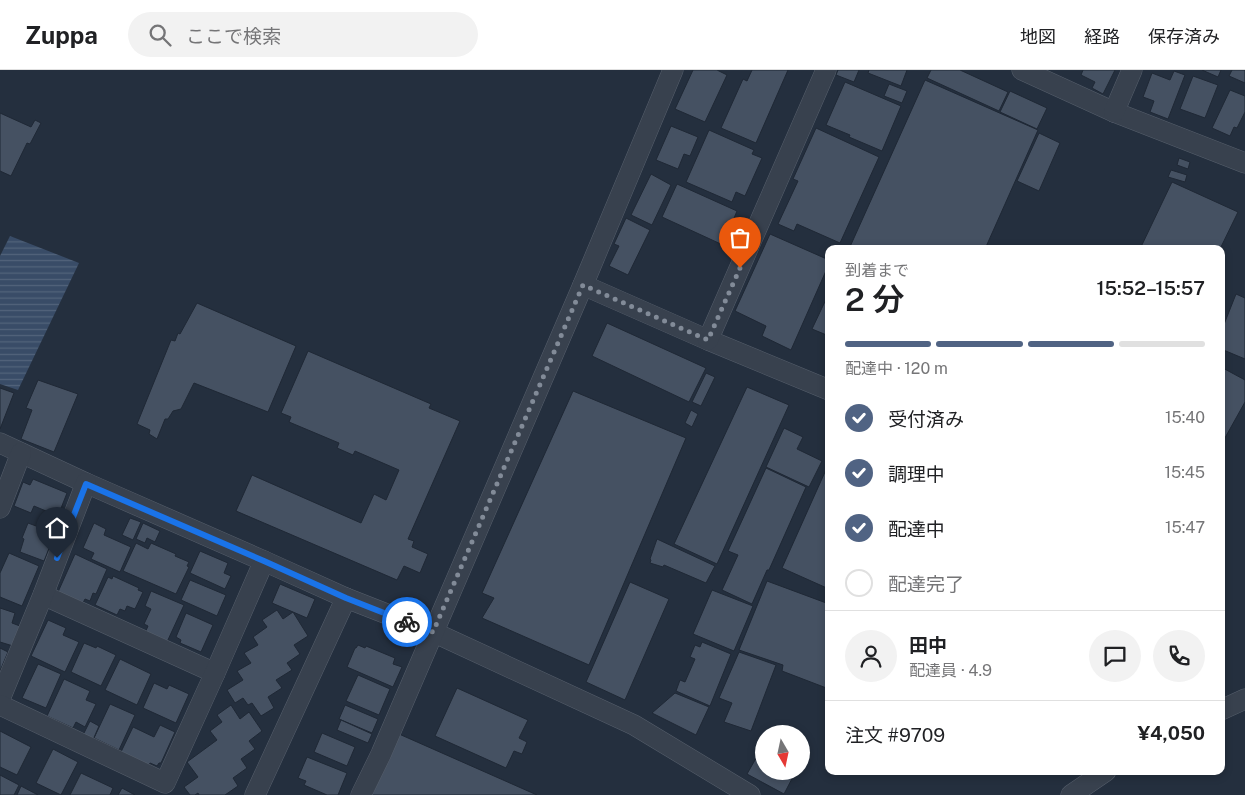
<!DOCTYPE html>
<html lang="ja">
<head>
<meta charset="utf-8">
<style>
  :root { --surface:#fff; --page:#f2f2f2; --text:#202124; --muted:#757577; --line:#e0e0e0; --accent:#506383 }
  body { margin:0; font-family:"Public Sans","Noto Sans JP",sans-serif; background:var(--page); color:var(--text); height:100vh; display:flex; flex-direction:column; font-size:19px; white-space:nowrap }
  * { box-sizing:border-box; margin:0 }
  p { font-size:16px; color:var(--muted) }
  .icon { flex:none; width:28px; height:28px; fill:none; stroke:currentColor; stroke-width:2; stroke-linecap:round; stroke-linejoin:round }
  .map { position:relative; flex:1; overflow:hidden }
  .sheet { position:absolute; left:825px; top:175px; width:400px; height:530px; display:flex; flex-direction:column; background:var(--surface); border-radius:10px; box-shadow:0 2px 8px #0003 }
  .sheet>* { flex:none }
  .needle { width:32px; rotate:171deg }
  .fabs { position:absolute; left:755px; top:655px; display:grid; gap:10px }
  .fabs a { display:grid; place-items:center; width:55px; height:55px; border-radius:50%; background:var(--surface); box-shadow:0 2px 8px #0003; font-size:25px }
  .pin { position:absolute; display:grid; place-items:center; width:42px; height:42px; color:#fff; margin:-51px -21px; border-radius:50% 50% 50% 0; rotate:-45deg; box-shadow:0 0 5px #0007 }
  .pin .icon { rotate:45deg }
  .courier { position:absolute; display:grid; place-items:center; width:50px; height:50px; margin:-25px; border:4px solid #1a73e8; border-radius:50%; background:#fff; color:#222; box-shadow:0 1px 6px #0007 }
  .headline em { font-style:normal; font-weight:600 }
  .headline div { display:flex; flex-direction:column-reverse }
  .headline { display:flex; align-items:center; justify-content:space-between; height:85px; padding:0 20px }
  h1 { font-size:32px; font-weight:600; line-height:38px }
  .bar { display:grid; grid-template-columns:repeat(4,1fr); gap:8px 5px; align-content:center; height:60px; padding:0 20px }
  .bar i { height:6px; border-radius:4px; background:var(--line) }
  .bar .selected { background:var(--accent) }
  .bar p { grid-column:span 4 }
  .line { display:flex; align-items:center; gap:12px; padding:0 20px; border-top:1px solid var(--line) }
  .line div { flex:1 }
  .round { display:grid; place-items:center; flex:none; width:52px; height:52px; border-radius:26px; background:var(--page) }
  ol { padding:0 20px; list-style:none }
  li { display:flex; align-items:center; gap:15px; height:55px }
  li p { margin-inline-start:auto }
  li .icon { padding:5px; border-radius:50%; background:var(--accent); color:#fff; stroke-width:4 }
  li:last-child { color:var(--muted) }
  li i { width:28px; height:28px; border:2px solid var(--line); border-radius:50% }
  header { display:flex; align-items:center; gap:30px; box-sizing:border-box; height:70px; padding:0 25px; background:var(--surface); border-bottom:1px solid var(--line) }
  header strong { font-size:24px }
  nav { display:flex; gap:28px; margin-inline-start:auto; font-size:18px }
  .search { width:350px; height:45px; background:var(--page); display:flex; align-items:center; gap:12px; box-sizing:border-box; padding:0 18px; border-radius:28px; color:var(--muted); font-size:19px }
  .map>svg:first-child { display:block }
  .water { fill:url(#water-rules) }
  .building { fill:#455162; stroke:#1f2835 }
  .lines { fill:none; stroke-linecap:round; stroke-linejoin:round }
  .minor-casing { stroke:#565f6c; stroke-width:21 }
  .minor { stroke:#38414e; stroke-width:20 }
  .done { stroke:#828b98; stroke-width:5; stroke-dasharray:0 9 }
  .route { stroke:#1a73e8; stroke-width:6 }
</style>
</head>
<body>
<header>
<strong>Zuppa</strong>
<div class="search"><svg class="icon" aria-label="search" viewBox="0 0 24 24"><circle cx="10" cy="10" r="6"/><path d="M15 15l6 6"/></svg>ここで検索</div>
<nav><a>地図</a><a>経路</a><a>保存済み</a></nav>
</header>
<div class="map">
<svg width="1245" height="725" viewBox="0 0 1245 725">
  <defs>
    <pattern id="water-rules" width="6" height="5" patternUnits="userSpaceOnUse" patternTransform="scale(1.25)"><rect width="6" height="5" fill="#394c67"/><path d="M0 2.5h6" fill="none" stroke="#53647b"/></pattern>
  </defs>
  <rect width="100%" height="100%" fill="#242f3e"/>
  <path class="water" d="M 10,166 L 79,193 L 18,320 L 0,314 L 0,186 Z"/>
  <g class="building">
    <path d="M 693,0 L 717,0 L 727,5 L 705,52 L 675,39 Z"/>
    <path d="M 752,0 L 788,0 L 756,73 L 721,58 L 743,9 L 747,11 Z"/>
    <path d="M 838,0 L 859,0 L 854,12 L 836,5 Z"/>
    <path d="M 869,0 L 907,0 L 901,16 L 868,3 Z"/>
    <path d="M 931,0 L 960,0 L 1008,22 L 999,41 L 927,8 Z"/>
    <path d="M 1083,0 L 1115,0 L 1103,24 L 1092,18 L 1095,12 L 1081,5 Z"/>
    <path d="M 1202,0 L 1221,0 L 1218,7 Z"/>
    <path d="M 1232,0 L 1245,0 L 1245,13 L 1229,6 Z"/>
    <path d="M 1174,1 L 1185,5 L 1168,49 L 1150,42 L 1154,31 L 1143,27 L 1152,3 L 1170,10 Z"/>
    <path d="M 1193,6 L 1218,15 L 1205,48 L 1180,39 Z"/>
    <path d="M 925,10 L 1038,60 L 985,179 L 849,179 Z"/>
    <path d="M 845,12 L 901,36 L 882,81 L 849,67 L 850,65 L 826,55 Z"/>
    <path d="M 889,14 L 907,21 L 902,33 L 884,26 Z"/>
    <path d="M 1230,20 L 1245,26 L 1245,42 L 1237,58 L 1234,57 L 1230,66 L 1212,58 Z"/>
    <path d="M 1010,21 L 1047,38 L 1037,59 L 1000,42 Z"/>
    <path d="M 0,43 L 31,57 L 35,50 L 41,53 L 30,74 L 27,73 L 11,106 L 0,101 Z"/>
    <path d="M 671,56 L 698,67 L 690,86 L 684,84 L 678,99 L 656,90 Z"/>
    <path d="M 816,58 L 879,87 L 840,173 L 797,154 L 794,161 L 778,154 L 798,111 L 793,109 Z"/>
    <path d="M 709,60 L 754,80 L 752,84 L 762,88 L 745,126 L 736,122 L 732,132 L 686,112 Z"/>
    <path d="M 1039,63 L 1060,73 L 1039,121 L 1017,111 Z"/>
    <path d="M 1179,88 L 1190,92 L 1188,99 L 1177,95 Z"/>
    <path d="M 1171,100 L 1187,105 L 1185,112 L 1168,107 Z"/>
    <path d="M 651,104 L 671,115 L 652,155 L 631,145 Z"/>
    <path d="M 1172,112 L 1238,142 L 1220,179 L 1140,179 Z"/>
    <path d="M 677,114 L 737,141 L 723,175 L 662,147 Z"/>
    <path d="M 626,148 L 650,160 L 628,205 L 609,196 L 619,176 L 614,174 Z"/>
    <path d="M 770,164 L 829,190 L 829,194 L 791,280 L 762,266 L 766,256 L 735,241 Z"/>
    <path d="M 829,223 L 829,266 L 812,259 Z"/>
    <path d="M 1236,224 L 1245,228 L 1245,289 L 1221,279 L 1221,262 Z"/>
    <path d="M 197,233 L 296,276 L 268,342 L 194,313 L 181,339 L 173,341 L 168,349 L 165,349 L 157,369 L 149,364 L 150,360 L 137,354 L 171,270 L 175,271 L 178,263 L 180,264 Z"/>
    <path d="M 607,253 L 706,298 L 689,332 L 592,286 Z"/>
    <path d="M 308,281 L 431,334 L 429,338 L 460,351 L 408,469 L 414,471 L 412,477 L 428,484 L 420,503 L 404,496 L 397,510 L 236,441 L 252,405 L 361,453 L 374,424 L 386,430 L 399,400 L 355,381 L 353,385 L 337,378 L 339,373 L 289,352 L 291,347 L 281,343 Z"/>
    <path d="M 1221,297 L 1245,310 L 1245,332 L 1221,375 Z"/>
    <path d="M 706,303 L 715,307 L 701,336 L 692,332 Z"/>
    <path d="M 38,310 L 78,324 L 54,382 L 21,369 L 32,340 L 26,338 Z"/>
    <path d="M 747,317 L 789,335 L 717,494 L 674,474 Z"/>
    <path d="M 0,318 L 14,323 L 0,359 Z"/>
    <path d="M 573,321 L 686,368 L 589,595 L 482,548 L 494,528 L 482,523 Z"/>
    <path d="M 691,340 L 698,344 L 692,357 L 685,353 Z"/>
    <path d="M 784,358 L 803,367 L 797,379 L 822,391 L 809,417 L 766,397 Z"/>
    <path d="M 829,393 L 829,519 L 782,498 Z"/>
    <path d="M 766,398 L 806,417 L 769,500 L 767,500 L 752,534 L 722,520 L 738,485 L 728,481 Z"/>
    <path d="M 33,409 L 67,423 L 58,446 L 34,436 L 31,443 L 14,436 L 23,412 L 30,415 Z"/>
    <path d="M 130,448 L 141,452 L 133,470 L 122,465 Z"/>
    <path d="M 28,453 L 55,463 L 44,491 L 20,482 L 24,469 L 22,468 Z"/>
    <path d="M 94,453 L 106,459 L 104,465 L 131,477 L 120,502 L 91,489 L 94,483 L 83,478 Z"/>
    <path d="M 143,453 L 160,461 L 155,472 L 147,468 L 145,473 L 136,469 Z"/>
    <path d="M 657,469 L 715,496 L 706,513 L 664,495 L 663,497 L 650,493 L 651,490 L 650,489 Z"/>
    <path d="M 136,473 L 148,479 L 151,473 L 176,484 L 175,486 L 189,492 L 187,496 L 189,497 L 176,524 L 123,501 Z"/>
    <path d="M 200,481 L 228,493 L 224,503 L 231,506 L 225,519 L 190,503 Z"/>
    <path d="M 9,483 L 39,496 L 22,536 L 0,527 L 0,503 Z"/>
    <path d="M 75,484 L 107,499 L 96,524 L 93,523 L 90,531 L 85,529 L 83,533 L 58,522 Z"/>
    <path d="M 113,506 L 139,518 L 138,520 L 143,522 L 135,539 L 127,536 L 125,541 L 120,539 L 117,545 L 95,535 L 108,507 L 112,509 Z"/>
    <path d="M 190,510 L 226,525 L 217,546 L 181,530 Z"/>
    <path d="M 767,511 L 829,534 L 829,619 L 782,601 L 783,595 L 739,580 Z"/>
    <path d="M 630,512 L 669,529 L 625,630 L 586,612 Z"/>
    <path d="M 280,514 L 315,529 L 307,548 L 272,533 Z"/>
    <path d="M 712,520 L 753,536 L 734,581 L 693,564 Z"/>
    <path d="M 151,521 L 184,535 L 167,572 L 145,563 L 148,556 L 144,554 L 151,539 L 145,536 Z"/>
    <path d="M 0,538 L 15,543 L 12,553 L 20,556 L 13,576 L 0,572 Z"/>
    <path d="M 277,540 L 283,549 L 293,542 L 308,566 L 294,575 L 300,584 L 287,593 L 292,600 L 276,610 L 282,618 L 268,627 L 274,638 L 261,646 L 252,633 L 248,635 L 243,628 L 235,633 L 227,620 L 243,610 L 237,601 L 251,593 L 244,583 L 258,575 L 253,567 L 267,557 L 262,550 Z"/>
    <path d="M 186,543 L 213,555 L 201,582 L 180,573 L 181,570 L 176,567 Z"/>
    <path d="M 48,550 L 66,558 L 63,565 L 79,572 L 65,602 L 31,586 Z"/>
    <path d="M 702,572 L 731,584 L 710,636 L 676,621 L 680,610 L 685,612 L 695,589 L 690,587 L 695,575 L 700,577 Z"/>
    <path d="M 84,573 L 96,578 L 97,576 L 116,585 L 101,616 L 71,602 Z"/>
    <path d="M 358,575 L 365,578 L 366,576 L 395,588 L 393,594 L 402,597 L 393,617 L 347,597 L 355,578 L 356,578 Z"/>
    <path d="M 0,578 L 8,582 L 0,601 Z"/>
    <path d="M 739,582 L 776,595 L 751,661 L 724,652 L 732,633 L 719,628 Z"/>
    <path d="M 120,589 L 151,604 L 137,635 L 105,620 Z"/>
    <path d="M 38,594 L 61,604 L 46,638 L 22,628 Z"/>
    <path d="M 358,605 L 390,619 L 379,645 L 346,631 Z"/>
    <path d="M 64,609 L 90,621 L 86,630 L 96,634 L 85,657 L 76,652 L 73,658 L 47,646 Z"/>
    <path d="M 154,613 L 167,619 L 169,615 L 189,624 L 176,653 L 143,638 Z"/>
    <path d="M 457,618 L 528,650 L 519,668 L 527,672 L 522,684 L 514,681 L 506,698 L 435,666 Z"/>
    <path d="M 675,623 L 709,637 L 696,665 L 652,643 Z"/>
    <path d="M 110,634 L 135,645 L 119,680 L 94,668 Z"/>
    <path d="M 231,635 L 240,649 L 249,642 L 262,661 L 249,671 L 255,679 L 241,689 L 247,698 L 233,708 L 238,716 L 225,725 L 199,725 L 198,723 L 195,725 L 190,725 L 184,717 L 198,707 L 187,692 L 217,670 L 210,661 L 222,652 L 217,645 Z"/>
    <path d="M 345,635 L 378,649 L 372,663 L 339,649 Z"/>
    <path d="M 341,650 L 372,664 L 368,673 L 337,660 Z"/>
    <path d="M 90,651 L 99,656 L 92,672 L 82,667 Z"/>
    <path d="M 160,655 L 175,662 L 161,693 L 159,693 L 157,696 L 150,693 L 148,697 L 120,684 L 133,657 L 154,667 Z"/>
    <path d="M 0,661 L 31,677 L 17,705 L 0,697 Z"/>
    <path d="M 322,663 L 355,677 L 347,696 L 314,682 Z"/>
    <path d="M 399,664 L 537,725 L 370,725 Z"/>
    <path d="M 763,676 L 764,701 L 796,701 L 784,724 L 747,704 Z"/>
    <path d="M 53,679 L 78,692 L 61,725 L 36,713 Z"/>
    <path d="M 307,687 L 347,703 L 338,725 L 327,725 L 304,715 L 306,711 L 298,708 Z"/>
    <path d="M 81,703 L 113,718 L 110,725 L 70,725 Z"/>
    <path d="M 0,705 L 19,715 L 14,725 L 0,725 Z"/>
    <path d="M 21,716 L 38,725 L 17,725 Z"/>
    <path d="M 122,718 L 135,725 L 118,725 Z"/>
  </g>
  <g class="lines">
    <defs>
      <g id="minor">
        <path d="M 1022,0 L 1114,42 L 1245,93"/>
        <path d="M 1114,42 L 1132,0"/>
        <path d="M 583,215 L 708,270 L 829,320"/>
        <path d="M 708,270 L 826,0"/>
        <path d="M 0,373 L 86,413 L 264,491 L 346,528 L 433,562 L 634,655 L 750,725"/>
        <path d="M 0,438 L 21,383"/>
        <path d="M 43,525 L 215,603"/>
        <path d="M 0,629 L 43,525 L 86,413"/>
        <path d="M 0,635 L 165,713 L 215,603 L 264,491"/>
        <path d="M 1221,640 L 1245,629"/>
        <path d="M 255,725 L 346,528"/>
        <path d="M 361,725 L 381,684 L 583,215 L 673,0"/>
        <path d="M 1071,725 L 1106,701"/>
      </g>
    </defs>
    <use href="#minor" class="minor-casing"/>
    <use href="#minor" class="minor"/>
  </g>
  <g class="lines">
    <path class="done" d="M 407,552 L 433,562 L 583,215 L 708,270 L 740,198"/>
    <path class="route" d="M 57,488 L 86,414 L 264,491 L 346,528 L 407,552"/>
  </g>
</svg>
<div class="fabs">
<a><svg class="needle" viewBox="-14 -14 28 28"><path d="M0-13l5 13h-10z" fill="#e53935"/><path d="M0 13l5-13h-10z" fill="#757577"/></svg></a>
</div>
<div class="pin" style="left:740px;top:198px;background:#ea580c"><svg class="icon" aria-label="bag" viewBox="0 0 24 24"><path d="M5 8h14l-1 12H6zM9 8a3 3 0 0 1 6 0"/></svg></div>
<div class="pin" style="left:57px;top:488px;background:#1f2937"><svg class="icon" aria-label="home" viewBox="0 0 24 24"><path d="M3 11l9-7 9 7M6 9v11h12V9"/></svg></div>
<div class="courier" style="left:407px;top:552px"><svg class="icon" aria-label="bike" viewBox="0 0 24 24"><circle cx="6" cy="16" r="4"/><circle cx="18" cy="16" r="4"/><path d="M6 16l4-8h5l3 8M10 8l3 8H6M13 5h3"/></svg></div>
<section class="sheet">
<div class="headline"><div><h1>2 分</h1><p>到着まで</p></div><em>15:52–15:57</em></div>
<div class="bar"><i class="selected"></i><i class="selected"></i><i class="selected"></i><i></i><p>配達中 · 120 m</p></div>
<ol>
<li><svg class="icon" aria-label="check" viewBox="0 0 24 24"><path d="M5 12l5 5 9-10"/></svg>受付済み<p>15:40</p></li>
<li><svg class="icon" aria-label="check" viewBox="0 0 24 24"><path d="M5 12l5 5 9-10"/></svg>調理中<p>15:45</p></li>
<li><svg class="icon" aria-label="check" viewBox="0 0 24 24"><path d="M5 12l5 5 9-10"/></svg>配達中<p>15:47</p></li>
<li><i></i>配達完了</li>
</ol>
<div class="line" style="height:90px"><a class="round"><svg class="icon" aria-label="person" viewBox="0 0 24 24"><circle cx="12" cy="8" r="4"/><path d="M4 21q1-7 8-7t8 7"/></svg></a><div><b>田中</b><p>配達員 · 4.9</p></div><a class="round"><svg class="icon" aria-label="chat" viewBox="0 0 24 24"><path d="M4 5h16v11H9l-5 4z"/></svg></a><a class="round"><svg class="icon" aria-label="phone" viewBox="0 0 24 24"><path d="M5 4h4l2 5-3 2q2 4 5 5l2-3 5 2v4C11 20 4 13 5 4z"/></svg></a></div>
<div class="line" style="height:65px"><div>注文 #9709</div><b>¥4,050</b></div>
</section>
</div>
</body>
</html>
